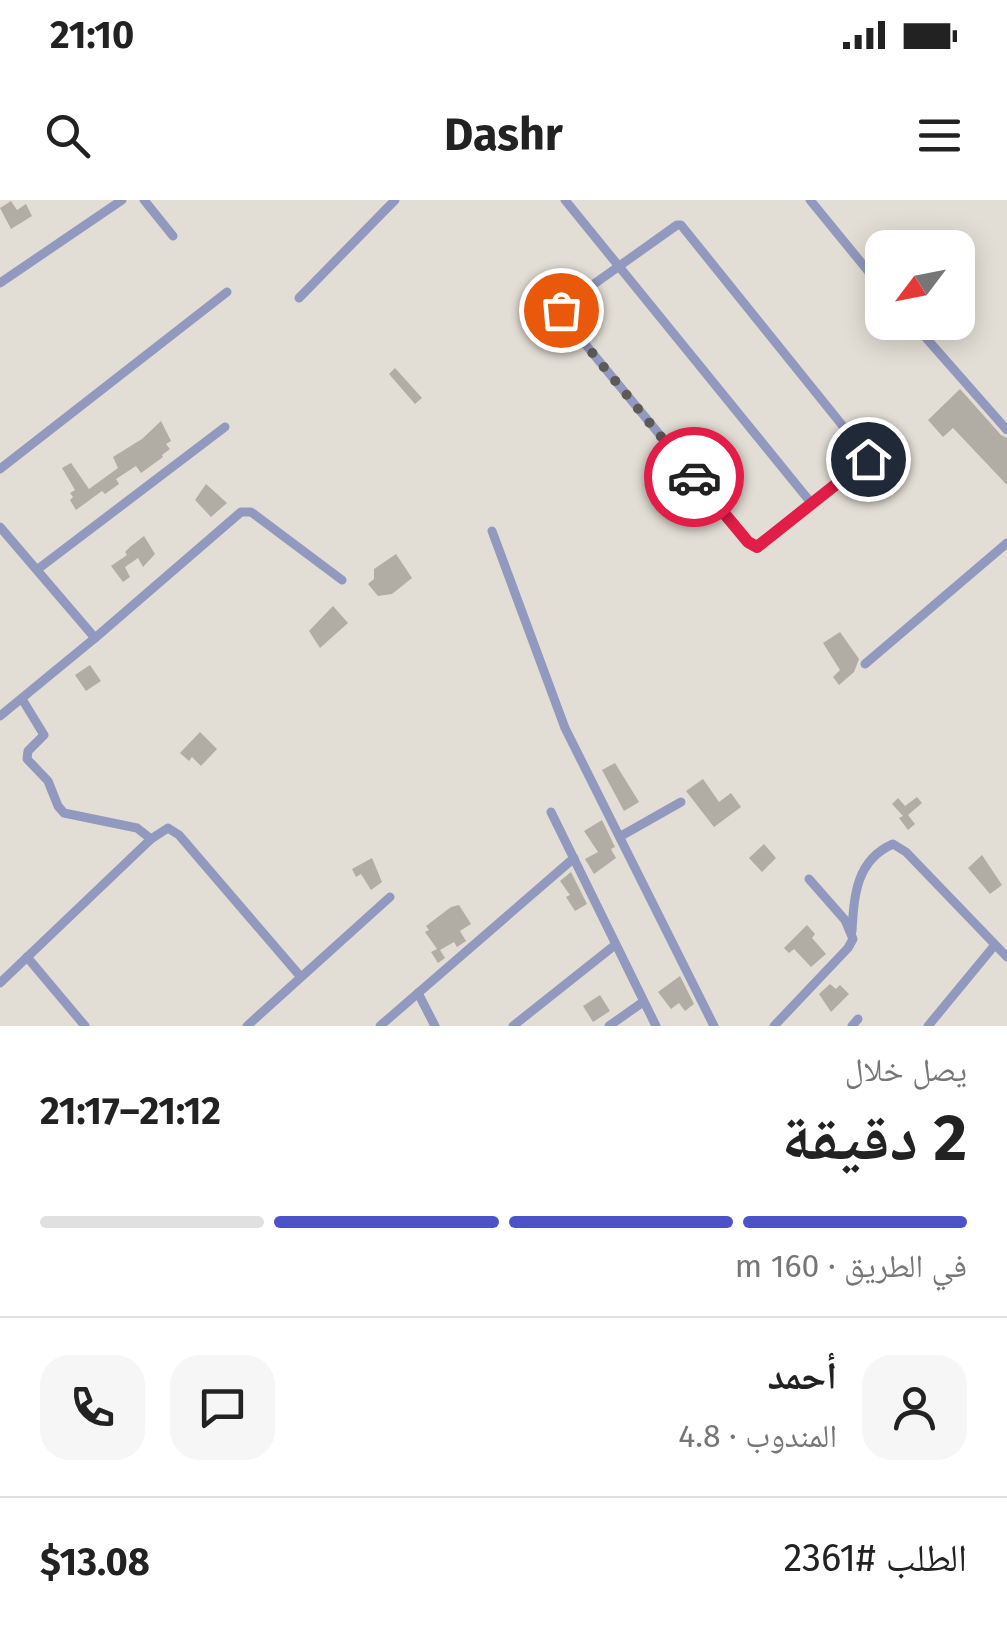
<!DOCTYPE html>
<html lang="ar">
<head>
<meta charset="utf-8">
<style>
  :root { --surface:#fff; --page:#f6f6f6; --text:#222; --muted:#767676; --line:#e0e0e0; --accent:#4c52c8 }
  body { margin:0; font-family:"Fira Sans","Noto Naskh Arabic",sans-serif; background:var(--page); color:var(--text); direction:rtl; height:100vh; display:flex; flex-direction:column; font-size:38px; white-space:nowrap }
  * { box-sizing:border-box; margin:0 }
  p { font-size:32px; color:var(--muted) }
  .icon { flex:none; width:55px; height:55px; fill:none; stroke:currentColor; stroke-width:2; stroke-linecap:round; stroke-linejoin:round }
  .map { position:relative; height:826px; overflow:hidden; direction:ltr }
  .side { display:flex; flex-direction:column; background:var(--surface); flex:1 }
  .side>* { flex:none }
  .needle { width:65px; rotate:238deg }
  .fabs { position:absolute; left:865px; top:30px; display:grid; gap:20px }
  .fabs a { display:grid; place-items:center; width:110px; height:110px; border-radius:20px; background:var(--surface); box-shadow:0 5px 25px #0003; font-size:50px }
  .pin { position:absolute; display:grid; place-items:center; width:85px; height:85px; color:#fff; margin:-42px; border:5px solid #fff; border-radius:50%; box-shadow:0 2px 10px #0007 }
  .courier { position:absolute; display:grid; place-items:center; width:100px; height:100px; margin:-50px; border:8px solid #e11d48; border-radius:50%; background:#fff; color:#222; box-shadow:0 2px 12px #0007 }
  .headline em { font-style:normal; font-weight:700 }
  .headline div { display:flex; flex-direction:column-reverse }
  .headline { display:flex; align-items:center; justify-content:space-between; height:170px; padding:0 40px }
  h1 { font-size:65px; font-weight:700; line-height:75px }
  .bar { display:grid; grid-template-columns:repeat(4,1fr); gap:15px 10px; align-content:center; height:120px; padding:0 40px }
  .bar i { height:12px; border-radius:8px; background:var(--line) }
  .bar .current { background:var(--accent) }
  .bar p { grid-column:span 4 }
  .line { display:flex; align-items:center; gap:25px; padding:0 40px; border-top:2px solid var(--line) }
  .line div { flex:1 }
  .round { display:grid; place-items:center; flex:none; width:105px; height:105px; border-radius:30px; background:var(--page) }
  .status { display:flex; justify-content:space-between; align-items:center; height:70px; padding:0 50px; background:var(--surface); direction:ltr }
  .status svg { height:28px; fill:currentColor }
  header { display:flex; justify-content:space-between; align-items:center; height:130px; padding:0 40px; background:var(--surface); font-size:45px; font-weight:700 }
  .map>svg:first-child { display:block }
  .building { fill:#b1aca4 }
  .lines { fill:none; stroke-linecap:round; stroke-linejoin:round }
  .minor { stroke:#9199be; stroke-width:9 }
  .done { stroke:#5d5a55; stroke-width:10; stroke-dasharray:0 18 }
  .route { stroke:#e11d48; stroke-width:12 }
</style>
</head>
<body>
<div class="status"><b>21:10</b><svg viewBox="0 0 49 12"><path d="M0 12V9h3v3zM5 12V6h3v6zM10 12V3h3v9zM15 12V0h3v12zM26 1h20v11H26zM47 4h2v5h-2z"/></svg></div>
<header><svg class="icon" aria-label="menu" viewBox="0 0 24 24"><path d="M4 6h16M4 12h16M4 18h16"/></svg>Dashr<svg class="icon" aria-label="search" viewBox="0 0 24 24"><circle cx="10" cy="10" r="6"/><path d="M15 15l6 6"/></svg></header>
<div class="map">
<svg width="1007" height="826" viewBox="0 0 1007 826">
  <rect width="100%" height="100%" fill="#e3ded5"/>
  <g class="building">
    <path d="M 11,1 L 17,10 L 26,4 L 32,16 L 11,29 L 0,8 Z"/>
    <path d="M 395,168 L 422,198 L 415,204 L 389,174 Z"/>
    <path d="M 960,189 L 1001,235 L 1007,238 L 1007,285 L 953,228 L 943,237 L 928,220 Z"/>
    <path d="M 161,221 L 171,241 L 166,244 L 170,249 L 162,255 L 163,257 L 141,273 L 136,266 L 116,279 L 119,284 L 105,294 L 102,291 L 76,310 L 70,300 L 73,297 L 70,293 L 75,290 L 62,268 L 71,263 L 89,289 L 118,268 L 113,257 L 142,239 Z"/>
    <path d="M 206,284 L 227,303 L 211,317 L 195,300 Z"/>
    <path d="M 144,336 L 155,354 L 143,367 L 138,358 L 125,367 L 130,377 L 123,382 L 111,366 L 127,355 L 125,352 L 130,347 Z"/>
    <path d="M 396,354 L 412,378 L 392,394 L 378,396 L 368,384 L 374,379 L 374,369 Z"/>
    <path d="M 333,406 L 348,423 L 320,448 L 309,431 Z"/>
    <path d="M 840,432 L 859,459 L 854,472 L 839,485 L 833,477 L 840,470 L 823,443 Z"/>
    <path d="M 90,465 L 101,481 L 86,491 L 75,475 Z"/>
    <path d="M 200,532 L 217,549 L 201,566 L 192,557 L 189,561 L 180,553 Z"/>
    <path d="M 615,563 L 639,602 L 624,611 L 602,570 Z"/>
    <path d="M 703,579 L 719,602 L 731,593 L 741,607 L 714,627 L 686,591 Z"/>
    <path d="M 917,597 L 922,603 L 908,615 L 915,624 L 908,630 L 899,618 L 903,616 L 892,604 L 898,598 L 905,606 Z"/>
    <path d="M 602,620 L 615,647 L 611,649 L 616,658 L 594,674 L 585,659 L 598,652 L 584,631 Z"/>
    <path d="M 764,644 L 776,658 L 762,672 L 749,658 Z"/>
    <path d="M 982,655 L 1002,685 L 990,694 L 968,668 Z"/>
    <path d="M 372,658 L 382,682 L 371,690 L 361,674 L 356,677 L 352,669 Z"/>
    <path d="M 571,672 L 587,704 L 575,711 L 566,697 L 570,695 L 560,681 Z"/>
    <path d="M 459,705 L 471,724 L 460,731 L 466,741 L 457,747 L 454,742 L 440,750 L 445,758 L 438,763 L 431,752 L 437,749 L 425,732 L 429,730 L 426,726 L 451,707 Z"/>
    <path d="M 807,725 L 815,734 L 812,738 L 826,754 L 811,767 L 794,749 L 789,753 L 784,748 Z"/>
    <path d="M 680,776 L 694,804 L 685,811 L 679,803 L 671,809 L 658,792 Z"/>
    <path d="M 830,784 L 836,789 L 840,785 L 849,794 L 831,812 L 819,794 Z"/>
    <path d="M 600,795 L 610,811 L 593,822 L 583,806 Z"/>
  </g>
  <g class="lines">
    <g class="minor">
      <path d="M 144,0 L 173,36"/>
      <path d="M 565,0 L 812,304"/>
      <path d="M 810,0 L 882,88"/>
      <path d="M 677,25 L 681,25 L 867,256 L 865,263 L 757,347 L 748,342 L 562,116 L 563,106 Z"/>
      <path d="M 0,83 L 122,0"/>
      <path d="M 299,98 L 395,0"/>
      <path d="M 912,122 L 1007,230"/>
      <path d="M 0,269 L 227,92"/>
      <path d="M 0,327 L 95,438 L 241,312 L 251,312 L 342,380"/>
      <path d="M 492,331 L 565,528 L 714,826"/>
      <path d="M 38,369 L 225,227"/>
      <path d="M 865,464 L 1007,343"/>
      <path d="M 22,499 L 44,535 L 28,551 L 27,559 L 48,581 L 58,606 L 64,613 L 137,628 L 151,639"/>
      <path d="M 0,516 L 95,438"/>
      <path d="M 551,612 L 656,826"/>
      <path d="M 621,636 L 681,602"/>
      <path d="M 852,731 C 854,696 856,660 893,644 L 906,652 L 1007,757"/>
      <path d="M 27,757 L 85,826"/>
      <path d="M 0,783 L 151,639 L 168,628 L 179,635 L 300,776"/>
      <path d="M 418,793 L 435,826"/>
      <path d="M 247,826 L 390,697"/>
      <path d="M 380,826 L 574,658"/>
      <path d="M 513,826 L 615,745"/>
      <path d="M 609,826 L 643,802"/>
      <path d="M 774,826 L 848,748 L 853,739 L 845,720 L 809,679"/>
      <path d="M 852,826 L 858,819"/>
      <path d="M 928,826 L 994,746"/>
    </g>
  </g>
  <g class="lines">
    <path class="done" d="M 561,110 L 562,116 L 694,277"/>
    <path class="route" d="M 694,277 L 748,342 L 757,347 L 868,259"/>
  </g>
</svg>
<div class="fabs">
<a><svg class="needle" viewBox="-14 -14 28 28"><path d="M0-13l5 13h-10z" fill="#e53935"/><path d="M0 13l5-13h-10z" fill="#767676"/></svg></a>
</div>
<div class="pin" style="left:561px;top:110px;background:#ea580c"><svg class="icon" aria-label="bag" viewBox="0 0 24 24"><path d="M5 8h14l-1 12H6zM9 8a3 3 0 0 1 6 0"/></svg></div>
<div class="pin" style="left:868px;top:259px;background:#1f2937"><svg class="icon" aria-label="home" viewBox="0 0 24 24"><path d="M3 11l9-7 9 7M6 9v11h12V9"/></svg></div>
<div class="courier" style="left:694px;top:277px"><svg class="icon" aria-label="car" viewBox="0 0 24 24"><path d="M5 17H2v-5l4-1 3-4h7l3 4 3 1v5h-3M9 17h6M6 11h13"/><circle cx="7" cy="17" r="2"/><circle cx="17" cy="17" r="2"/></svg></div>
</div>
<section class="side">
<div class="headline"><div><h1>2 دقيقة</h1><p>يصل خلال</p></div><em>21:12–21:17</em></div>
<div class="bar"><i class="current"></i><i class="current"></i><i class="current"></i><i></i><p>في الطريق · 160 m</p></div>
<div class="line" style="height:180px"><a class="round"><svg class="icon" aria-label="person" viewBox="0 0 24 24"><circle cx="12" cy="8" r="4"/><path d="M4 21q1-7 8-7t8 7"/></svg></a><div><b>أحمد</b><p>المندوب · 4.8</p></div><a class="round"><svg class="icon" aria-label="chat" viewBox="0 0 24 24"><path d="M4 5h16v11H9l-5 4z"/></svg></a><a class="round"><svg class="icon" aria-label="phone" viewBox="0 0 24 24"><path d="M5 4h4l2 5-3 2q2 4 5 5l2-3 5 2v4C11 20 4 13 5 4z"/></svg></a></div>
<div class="line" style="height:130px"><div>الطلب #2361</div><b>$13.08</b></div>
</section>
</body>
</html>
